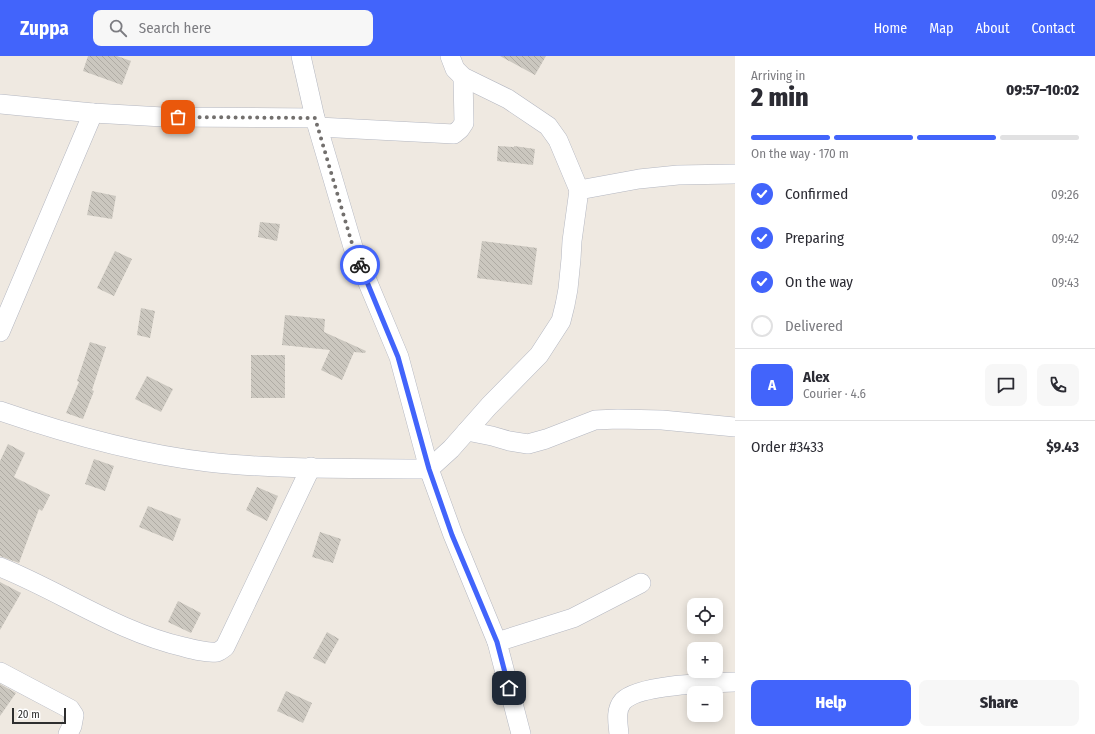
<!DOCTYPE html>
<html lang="en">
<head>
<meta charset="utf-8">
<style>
  :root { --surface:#fff; --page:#f7f7f7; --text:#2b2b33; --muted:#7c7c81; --line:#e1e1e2; --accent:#4264fb }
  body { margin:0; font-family:"Fira Sans Condensed",sans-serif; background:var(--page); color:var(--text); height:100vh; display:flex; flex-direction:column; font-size:15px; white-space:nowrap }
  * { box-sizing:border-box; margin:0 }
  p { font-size:13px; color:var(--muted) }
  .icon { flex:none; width:22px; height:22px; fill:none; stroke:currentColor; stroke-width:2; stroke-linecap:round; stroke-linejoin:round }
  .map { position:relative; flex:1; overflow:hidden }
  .panel { display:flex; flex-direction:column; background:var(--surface); width:360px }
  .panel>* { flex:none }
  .buttons { position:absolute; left:687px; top:542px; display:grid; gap:8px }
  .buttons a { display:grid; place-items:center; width:36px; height:36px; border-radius:8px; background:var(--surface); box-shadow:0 2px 10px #0003; font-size:20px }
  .scale { position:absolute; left:12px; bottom:10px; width:54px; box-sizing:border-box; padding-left:4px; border:2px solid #2e2e2e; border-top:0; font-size:11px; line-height:14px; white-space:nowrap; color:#2e2e2e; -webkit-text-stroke:3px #fff; paint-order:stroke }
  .pin { position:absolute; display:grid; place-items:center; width:34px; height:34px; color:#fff; margin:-17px; border-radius:8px; box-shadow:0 2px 6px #0006 }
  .courier { position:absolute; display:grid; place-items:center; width:40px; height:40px; margin:-20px; border:3px solid #4264fb; border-radius:50%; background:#fff; color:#222; box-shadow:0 1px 5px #0007 }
  .overview em { font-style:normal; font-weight:800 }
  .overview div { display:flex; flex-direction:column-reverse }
  .overview { display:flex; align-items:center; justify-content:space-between; height:68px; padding:0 16px }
  h1 { font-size:26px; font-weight:800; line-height:30px }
  .bar { display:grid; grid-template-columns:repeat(4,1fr); gap:6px 4px; align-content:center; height:48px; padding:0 16px }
  .bar i { height:5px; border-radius:3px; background:var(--line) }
  .bar .active { background:var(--accent) }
  .bar p { grid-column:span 4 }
  .line { display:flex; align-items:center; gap:10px; padding:0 16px; border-top:1px solid var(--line) }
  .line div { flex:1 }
  .round { display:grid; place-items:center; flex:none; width:42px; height:42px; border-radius:8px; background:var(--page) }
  ol { padding:0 16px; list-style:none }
  li { display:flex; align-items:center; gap:12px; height:44px }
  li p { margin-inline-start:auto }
  li .icon { padding:4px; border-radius:50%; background:var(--accent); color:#fff; stroke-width:4 }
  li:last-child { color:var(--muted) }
  li i { width:22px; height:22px; border:2px solid var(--line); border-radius:50% }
  .action { display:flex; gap:8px; margin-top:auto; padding:8px 16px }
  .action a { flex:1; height:46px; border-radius:8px; background:var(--accent); color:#fff; font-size:16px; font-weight:800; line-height:46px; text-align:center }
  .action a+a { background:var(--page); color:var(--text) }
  header { display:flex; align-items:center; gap:24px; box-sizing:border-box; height:56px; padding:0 20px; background:var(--accent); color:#fff }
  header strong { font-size:19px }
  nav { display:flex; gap:22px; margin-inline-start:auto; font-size:14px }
  .search { width:280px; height:36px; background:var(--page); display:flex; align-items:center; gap:10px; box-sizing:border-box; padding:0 14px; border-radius:8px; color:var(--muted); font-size:15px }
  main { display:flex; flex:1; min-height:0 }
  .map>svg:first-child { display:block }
  .building { fill:url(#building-back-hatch) }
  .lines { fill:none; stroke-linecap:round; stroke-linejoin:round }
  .minor-casing { stroke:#b4b7c1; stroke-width:20 }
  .minor { stroke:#fff; stroke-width:19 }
  .done { stroke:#726f6d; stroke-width:4; stroke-dasharray:0 7.2 }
  .route { stroke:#4264fb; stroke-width:5 }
</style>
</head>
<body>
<header>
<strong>Zuppa</strong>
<div class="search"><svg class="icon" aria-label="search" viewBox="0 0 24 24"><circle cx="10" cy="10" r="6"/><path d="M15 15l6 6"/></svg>Search here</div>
<nav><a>Home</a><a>Map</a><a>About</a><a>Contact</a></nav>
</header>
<main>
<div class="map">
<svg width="735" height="678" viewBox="0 0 735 678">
  <defs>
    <pattern id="building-back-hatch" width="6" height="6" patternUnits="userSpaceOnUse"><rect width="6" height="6" fill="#cbc7bf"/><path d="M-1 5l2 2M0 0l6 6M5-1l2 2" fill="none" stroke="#afaba4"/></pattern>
  </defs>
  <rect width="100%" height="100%" fill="#efe9e1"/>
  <g class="building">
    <path d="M 88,0 L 117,0 L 131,5 L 122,29 L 83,15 Z"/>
    <path d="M 500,0 L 546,0 L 535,19 Z"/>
    <path d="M 498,90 L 514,91 L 514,90 L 535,93 L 533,109 L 497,105 Z"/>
    <path d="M 92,135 L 116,140 L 112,163 L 87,159 Z"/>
    <path d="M 260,166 L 280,168 L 277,185 L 258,181 Z"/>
    <path d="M 482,185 L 537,192 L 532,229 L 477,222 Z"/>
    <path d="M 115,195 L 132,203 L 114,240 L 97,232 Z"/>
    <path d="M 141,252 L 155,255 L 150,282 L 137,279 Z"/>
    <path d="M 285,259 L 325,263 L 324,276 L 366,295 L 365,297 L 354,296 L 342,324 L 321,314 L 330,294 L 282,289 Z"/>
    <path d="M 90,286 L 106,291 L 92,334 L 94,335 L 83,363 L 66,357 L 79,326 L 77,325 Z"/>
    <rect x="251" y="299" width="34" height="43"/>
    <path d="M 147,320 L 173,333 L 161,356 L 135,343 Z"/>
    <path d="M 8,388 L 25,397 L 14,421 L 50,439 L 42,455 L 39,453 L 19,507 L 0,500 L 0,405 Z"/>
    <path d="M 94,403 L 114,410 L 105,435 L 85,428 Z"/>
    <path d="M 257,431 L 278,440 L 267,465 L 246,454 Z"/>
    <path d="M 148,450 L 181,463 L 173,485 L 139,471 Z"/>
    <path d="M 320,476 L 341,483 L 333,507 L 312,501 Z"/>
    <path d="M 0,526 L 21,537 L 0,574 Z"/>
    <path d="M 178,545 L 201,557 L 191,577 L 168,566 Z"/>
    <path d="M 327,576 L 339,583 L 325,608 L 313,602 Z"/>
    <path d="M 0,628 L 16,637 L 0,660 Z"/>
    <path d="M 286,635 L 312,647 L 303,667 L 277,655 Z"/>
  </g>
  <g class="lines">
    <defs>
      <g id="minor">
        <path d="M 301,0 L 315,62 L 353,191 L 399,301 L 429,413 L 453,479 L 497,586 L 521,678"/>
        <path d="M 450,0 L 455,13 L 463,21 L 508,43 L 548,70 L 558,84 L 579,134"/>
        <path d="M 0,48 L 93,57 L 163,61 L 315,62"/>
        <path d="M 318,71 L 454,78 L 460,73 L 464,67 L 463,21"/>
        <path d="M 0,276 L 93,57"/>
        <path d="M 0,355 C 67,378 138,398 208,406 C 281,414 356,412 429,413 L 451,393 L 489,350 L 539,299 L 561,265 L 565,249 L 568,233 L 571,203 L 572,185 L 579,134 L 639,123 L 678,119 L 735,118"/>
        <path d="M 467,375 L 492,380 L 509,385 L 528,388 L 546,383 L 595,364 L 618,363 L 662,364 L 735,371"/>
        <path d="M 0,511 C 62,536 118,576 184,591 C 195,594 206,597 217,596 C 220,595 222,593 225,591 L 311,411"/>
        <path d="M 497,586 L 573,562 L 641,527"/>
        <path d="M 0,616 L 70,653 L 74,659 L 72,670 L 68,678"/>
        <path d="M 619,678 C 618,667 615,654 623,645 C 640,628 711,627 735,626"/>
      </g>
    </defs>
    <use href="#minor" class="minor-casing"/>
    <use href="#minor" class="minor"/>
  </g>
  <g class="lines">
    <path class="done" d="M 178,61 L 315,62 L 353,191 L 360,209"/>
    <path class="route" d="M 360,209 L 398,301 L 429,413 L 452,479 L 497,586 L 509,632"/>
  </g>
</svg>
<div class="buttons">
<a><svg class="icon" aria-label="locate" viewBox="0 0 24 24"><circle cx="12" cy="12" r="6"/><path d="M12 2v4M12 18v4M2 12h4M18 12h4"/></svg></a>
<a>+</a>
<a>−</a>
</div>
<div class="scale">20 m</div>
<div class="pin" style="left:178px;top:61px;background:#ea580c"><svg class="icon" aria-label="bag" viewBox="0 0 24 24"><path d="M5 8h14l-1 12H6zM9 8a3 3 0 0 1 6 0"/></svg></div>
<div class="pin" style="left:509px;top:632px;background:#1f2937"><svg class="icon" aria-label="home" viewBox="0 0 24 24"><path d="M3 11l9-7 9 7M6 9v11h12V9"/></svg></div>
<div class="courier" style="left:360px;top:209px"><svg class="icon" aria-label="bike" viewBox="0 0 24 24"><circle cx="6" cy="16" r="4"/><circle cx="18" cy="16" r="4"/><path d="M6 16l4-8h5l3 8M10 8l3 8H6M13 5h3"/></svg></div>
</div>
<section class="panel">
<div class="overview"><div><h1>2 min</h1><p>Arriving in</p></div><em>09:57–10:02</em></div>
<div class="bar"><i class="active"></i><i class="active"></i><i class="active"></i><i></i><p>On the way · 170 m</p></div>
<ol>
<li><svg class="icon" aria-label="check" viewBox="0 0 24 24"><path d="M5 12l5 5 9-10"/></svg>Confirmed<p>09:26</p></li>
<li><svg class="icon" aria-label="check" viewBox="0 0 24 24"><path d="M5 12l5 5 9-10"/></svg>Preparing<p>09:42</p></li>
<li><svg class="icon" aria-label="check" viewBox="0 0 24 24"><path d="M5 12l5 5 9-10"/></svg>On the way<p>09:43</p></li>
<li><i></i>Delivered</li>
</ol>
<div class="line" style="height:72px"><b class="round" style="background:var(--accent);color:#fff">A</b><div><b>Alex</b><p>Courier · 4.6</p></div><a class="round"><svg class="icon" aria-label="chat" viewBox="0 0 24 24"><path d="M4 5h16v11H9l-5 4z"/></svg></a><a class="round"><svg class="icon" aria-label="phone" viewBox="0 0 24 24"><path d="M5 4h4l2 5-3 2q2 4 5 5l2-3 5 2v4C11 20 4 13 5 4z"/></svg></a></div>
<div class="line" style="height:52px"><div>Order #3433</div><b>$9.43</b></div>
<div class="action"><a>Help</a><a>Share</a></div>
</section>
</main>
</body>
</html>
